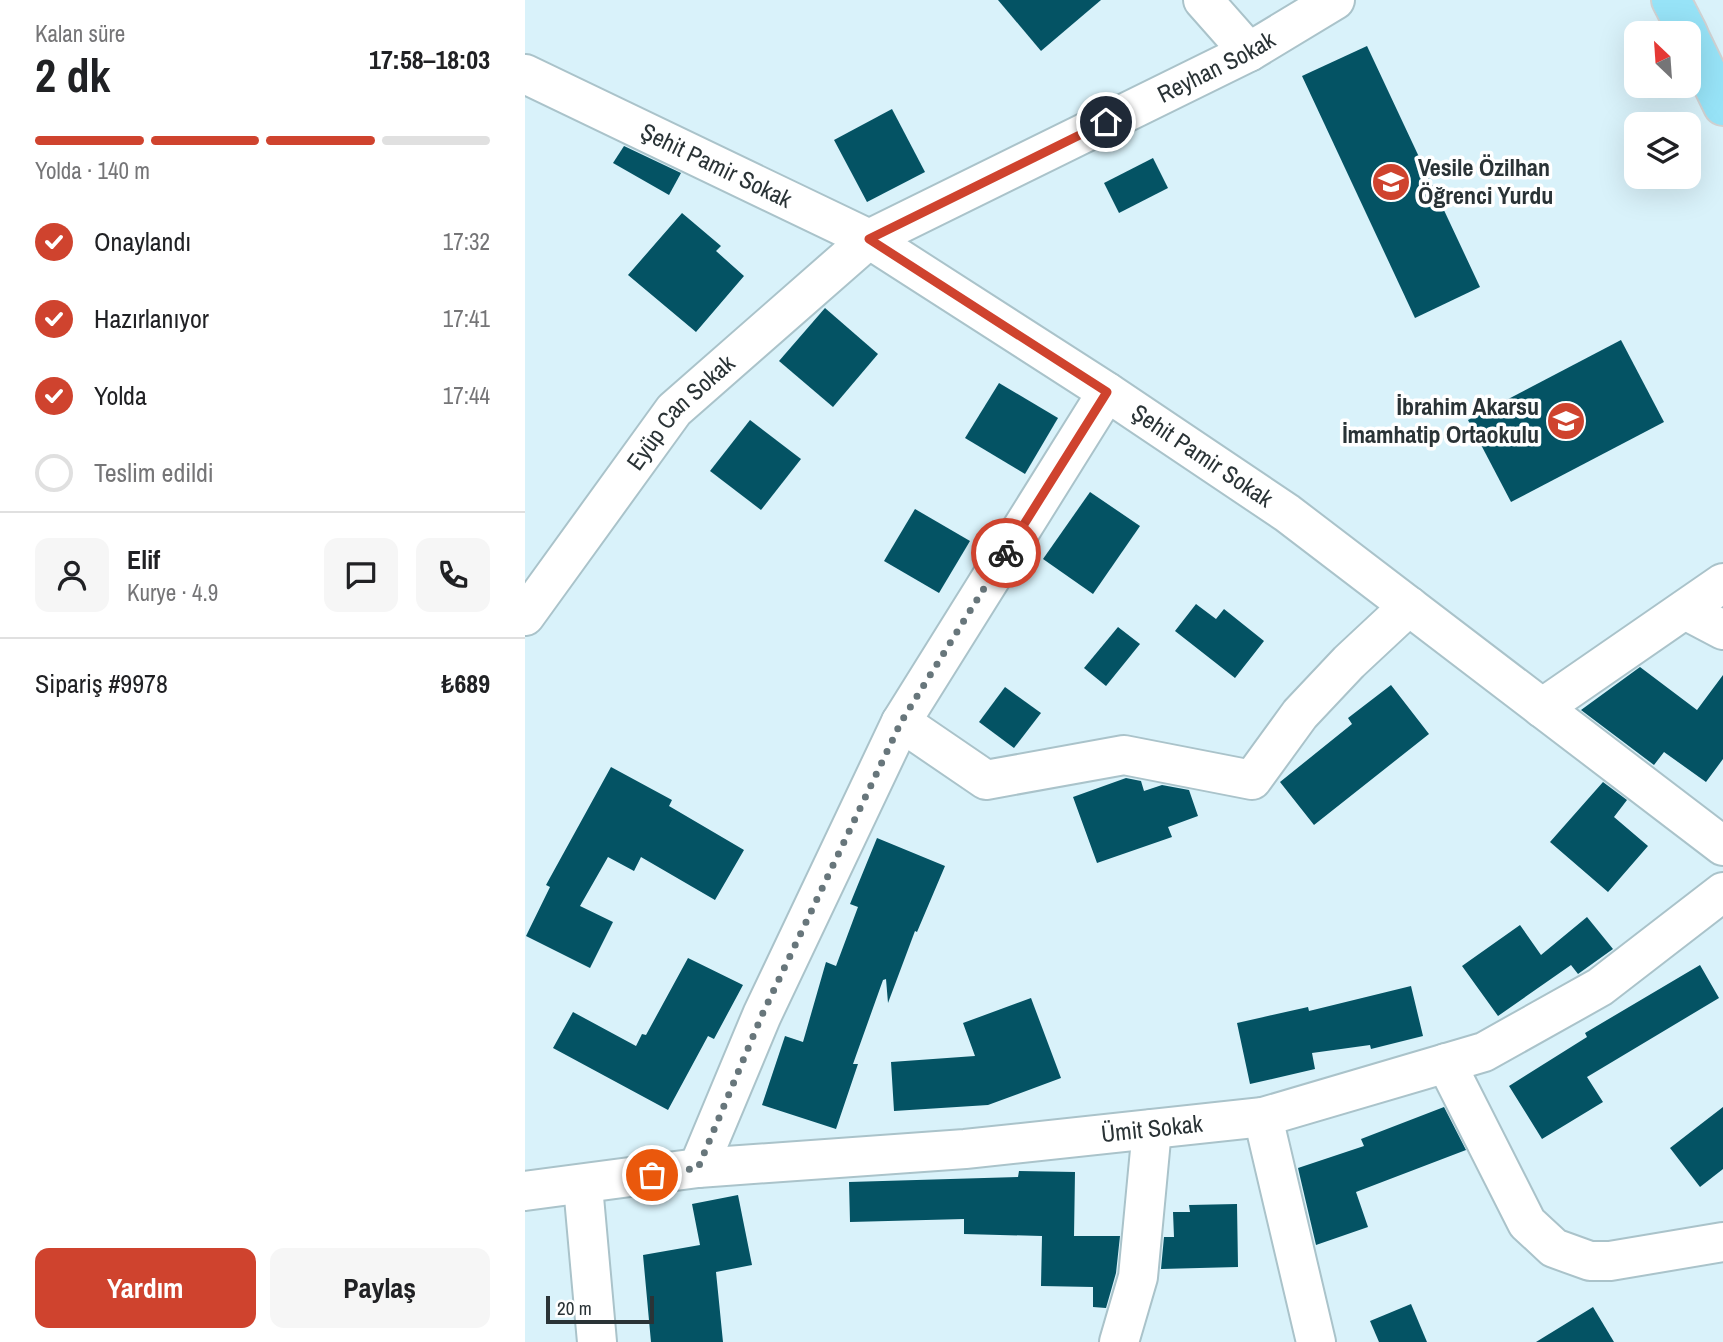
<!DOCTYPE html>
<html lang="tr">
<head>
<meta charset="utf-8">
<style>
  :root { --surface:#fff; --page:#f6f6f6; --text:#202124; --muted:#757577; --line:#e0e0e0; --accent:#cf432e }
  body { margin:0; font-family:"Archivo Narrow",sans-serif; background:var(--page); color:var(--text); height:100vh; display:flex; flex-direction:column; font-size:26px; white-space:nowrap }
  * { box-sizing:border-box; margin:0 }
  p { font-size:23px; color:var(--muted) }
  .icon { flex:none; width:38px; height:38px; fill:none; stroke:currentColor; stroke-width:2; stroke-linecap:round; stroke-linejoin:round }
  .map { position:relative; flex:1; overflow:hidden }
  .drawer { display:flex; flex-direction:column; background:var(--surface); width:525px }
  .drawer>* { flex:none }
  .needle { width:46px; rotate:335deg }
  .buttons { position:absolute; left:1099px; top:21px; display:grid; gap:14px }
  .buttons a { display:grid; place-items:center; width:77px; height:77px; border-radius:14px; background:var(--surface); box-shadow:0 7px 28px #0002; font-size:35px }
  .scale { position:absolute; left:21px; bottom:18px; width:108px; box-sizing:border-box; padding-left:7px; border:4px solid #2a3336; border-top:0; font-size:19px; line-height:24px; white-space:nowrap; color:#2a3336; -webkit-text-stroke:5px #fff; paint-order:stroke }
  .pin { position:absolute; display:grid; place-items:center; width:60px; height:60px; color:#fff; margin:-30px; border:4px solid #fff; border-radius:50%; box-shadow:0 2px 7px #0007 }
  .courier { position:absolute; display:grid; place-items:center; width:70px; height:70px; margin:-35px; border:5px solid #cf432e; border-radius:50%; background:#fff; color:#222; box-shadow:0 2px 9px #0007 }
  .head em { font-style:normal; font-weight:800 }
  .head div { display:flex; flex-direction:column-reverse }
  .head { display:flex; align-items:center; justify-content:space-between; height:119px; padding:0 35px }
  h1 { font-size:46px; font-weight:800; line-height:52px }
  .bar { display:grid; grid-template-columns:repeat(4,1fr); gap:10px 7px; align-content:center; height:84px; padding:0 35px }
  .bar i { height:9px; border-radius:5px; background:var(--line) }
  .bar .selected { background:var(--accent) }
  .bar p { grid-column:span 4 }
  .line { display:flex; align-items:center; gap:18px; padding:0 35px; border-top:2px solid var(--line) }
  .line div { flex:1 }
  .round { display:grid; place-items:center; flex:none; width:74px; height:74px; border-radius:14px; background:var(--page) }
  ol { padding:0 35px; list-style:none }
  li { display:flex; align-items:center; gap:21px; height:77px }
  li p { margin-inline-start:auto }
  li .icon { padding:7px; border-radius:50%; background:var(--accent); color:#fff; stroke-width:4 }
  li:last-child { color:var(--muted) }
  li i { width:38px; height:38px; border:4px solid var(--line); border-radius:50% }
  .cta { display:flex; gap:14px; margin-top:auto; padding:14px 35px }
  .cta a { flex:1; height:80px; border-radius:14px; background:var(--accent); color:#fff; font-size:28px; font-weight:800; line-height:80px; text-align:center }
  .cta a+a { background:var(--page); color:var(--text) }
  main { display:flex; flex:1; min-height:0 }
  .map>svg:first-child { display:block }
  .building { fill:#045364 }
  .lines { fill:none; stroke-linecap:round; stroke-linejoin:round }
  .minor-casing { stroke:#aac3ca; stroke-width:42 }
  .major-casing { stroke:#d0d2d3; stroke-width:42 }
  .minor { stroke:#fff; stroke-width:38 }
  .major { stroke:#97e3f7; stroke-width:38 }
  .done { stroke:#67767b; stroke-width:7; stroke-dasharray:0 12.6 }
  .route { stroke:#cf432e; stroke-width:9 }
  .labels { text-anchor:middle; stroke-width:7; stroke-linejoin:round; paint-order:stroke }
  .street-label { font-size:24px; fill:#2a3336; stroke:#fff }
  .poi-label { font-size:24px; font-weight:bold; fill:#2a3336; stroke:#fff; text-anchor:start }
</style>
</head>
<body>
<main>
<section class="drawer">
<div class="head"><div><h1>2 dk</h1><p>Kalan süre</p></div><em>17:58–18:03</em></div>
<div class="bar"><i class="selected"></i><i class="selected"></i><i class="selected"></i><i></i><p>Yolda · 140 m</p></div>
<ol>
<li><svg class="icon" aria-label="check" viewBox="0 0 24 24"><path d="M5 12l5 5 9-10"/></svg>Onaylandı<p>17:32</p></li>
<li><svg class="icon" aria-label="check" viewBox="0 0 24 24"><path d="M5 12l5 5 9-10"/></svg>Hazırlanıyor<p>17:41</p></li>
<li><svg class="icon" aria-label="check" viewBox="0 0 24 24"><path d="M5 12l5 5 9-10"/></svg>Yolda<p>17:44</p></li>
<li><i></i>Teslim edildi</li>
</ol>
<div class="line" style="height:126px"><a class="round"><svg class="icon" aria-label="person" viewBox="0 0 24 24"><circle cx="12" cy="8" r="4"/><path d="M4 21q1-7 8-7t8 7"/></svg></a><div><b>Elif</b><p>Kurye · 4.9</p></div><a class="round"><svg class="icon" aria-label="chat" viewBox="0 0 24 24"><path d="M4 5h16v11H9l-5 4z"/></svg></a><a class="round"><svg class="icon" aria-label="phone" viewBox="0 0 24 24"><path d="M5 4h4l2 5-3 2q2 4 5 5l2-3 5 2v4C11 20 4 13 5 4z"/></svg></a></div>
<div class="line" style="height:91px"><div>Sipariş #9978</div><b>₺689</b></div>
<div class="cta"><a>Yardım</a><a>Paylaş</a></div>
</section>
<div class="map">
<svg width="1198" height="1342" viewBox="0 0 1198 1342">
  <rect width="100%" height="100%" fill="#d9f2fa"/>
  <g class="building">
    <path d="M 473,0 L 576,0 L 516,51 Z"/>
    <path d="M 842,46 L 955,287 L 890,318 L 777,76 Z"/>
    <path d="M 367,109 L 400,172 L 342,202 L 309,140 Z"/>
    <path d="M 99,146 L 156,173 L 144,195 L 88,163 Z"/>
    <path d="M 628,158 L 643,188 L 594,213 L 579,183 Z"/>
    <path d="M 157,213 L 196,246 L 191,251 L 219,276 L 171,332 L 103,275 Z"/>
    <path d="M 300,308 L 353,354 L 308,407 L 254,361 Z"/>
    <path d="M 1096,340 L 1139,422 L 986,502 L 943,420 Z"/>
    <path d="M 474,383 L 533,418 L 500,474 L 440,438 Z"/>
    <path d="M 225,420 L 276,459 L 236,510 L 185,471 Z"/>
    <path d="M 565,492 L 615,526 L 568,594 L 518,559 Z"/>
    <path d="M 390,509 L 445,541 L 414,593 L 359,561 Z"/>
    <path d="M 671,604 L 691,619 L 699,609 L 739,641 L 710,678 L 650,631 Z"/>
    <path d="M 593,627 L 615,644 L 581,686 L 559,668 Z"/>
    <path d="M 1115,667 L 1172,710 L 1198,675 L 1198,759 L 1181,782 L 1139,752 L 1129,765 L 1056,710 Z"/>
    <path d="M 866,685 L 904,734 L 789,825 L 755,782 L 827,724 L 823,718 Z"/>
    <path d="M 480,687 L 516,713 L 489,748 L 454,722 Z"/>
    <path d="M 86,767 L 147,800 L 144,806 L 219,850 L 190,900 L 116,857 L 109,871 L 83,857 L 55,906 L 88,922 L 65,968 L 1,936 L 25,887 L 21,885 Z"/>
    <path d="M 601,778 L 616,781 L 619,791 L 637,785 L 664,790 L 673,816 L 643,827 L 647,837 L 572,863 L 548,797 Z"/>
    <path d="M 1078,782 L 1102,800 L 1089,817 L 1123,846 L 1083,892 L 1025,842 Z"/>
    <path d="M 352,838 L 420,866 L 392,932 L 390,931 L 363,1003 L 361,979 L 358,980 L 328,1064 L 333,1064 L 311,1129 L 237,1105 L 260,1036 L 278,1042 L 301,962 L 311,966 L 333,907 L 325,904 Z"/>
    <path d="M 1062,917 L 1088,949 L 1053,974 L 1046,965 L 973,1016 L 937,966 L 995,925 L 1016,955 Z"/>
    <path d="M 163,958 L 218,985 L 189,1039 L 183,1036 L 143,1110 L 28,1048 L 48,1012 L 111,1046 L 117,1034 L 121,1035 Z"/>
    <path d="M 1175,965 L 1194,998 L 1062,1077 L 1078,1102 L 1017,1139 L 984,1086 L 1062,1037 L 1060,1033 Z"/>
    <path d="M 886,986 L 898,1036 L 846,1049 L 845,1045 L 787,1053 L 790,1069 L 725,1084 L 712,1023 L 783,1007 L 784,1011 Z"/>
    <path d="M 506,998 L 536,1078 L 463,1105 L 369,1111 L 366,1062 L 450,1056 L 438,1023 Z"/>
    <path d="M 919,1107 L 941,1150 L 831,1192 L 843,1227 L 791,1245 L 773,1168 L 839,1146 L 836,1139 Z"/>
    <path d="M 1198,1107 L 1198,1169 L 1175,1187 L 1145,1148 Z"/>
    <path d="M 494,1171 L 550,1172 L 549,1236 L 595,1236 L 591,1273 L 581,1308 L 568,1307 L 568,1287 L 516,1286 L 517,1236 L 439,1234 L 439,1219 L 325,1222 L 324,1182 L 493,1177 Z"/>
    <path d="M 213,1195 L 227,1265 L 191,1272 L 198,1342 L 126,1342 L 118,1255 L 175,1245 L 167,1204 Z"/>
    <path d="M 712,1204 L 713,1267 L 636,1269 L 639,1237 L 649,1237 L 648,1212 L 665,1212 L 664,1205 Z"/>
    <path d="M 886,1304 L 902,1342 L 854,1342 L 845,1321 Z"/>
    <path d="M 1068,1307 L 1089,1342 L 1011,1342 Z"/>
  </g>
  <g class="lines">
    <defs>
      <g id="minor">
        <path d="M 678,0 L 724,52"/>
        <path id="s1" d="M 0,74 L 344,239 L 582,392 L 762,513 L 1198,846"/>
        <path d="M 1160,610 L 1198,630"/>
        <path id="s2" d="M 0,616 L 149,410 L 344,239 L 724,52 L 810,0"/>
        <path d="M 1017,708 L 1198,583"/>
        <path d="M 376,722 L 461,780 L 599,755 L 727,780 L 775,714 L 824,662 L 884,606"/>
        <path d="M 921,1063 L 1002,1223 L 1029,1248 L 1065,1261 L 1085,1261 L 1198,1242"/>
        <path d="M 738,1117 L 791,1342"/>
        <path d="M 173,1168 L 237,1015 L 376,722 L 582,392"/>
        <path d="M 58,1186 L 72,1342"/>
        <path id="s3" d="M 0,1191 L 173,1168 L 440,1149 L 738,1117 L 959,1052 L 1075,987 L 1198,892"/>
        <path d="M 594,1342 L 613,1277 L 627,1129"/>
      </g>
      <g id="major">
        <path d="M 1146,0 L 1163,33"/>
        <path d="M 1164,36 L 1198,106"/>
      </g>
    </defs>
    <use href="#minor" class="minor-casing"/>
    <use href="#major" class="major-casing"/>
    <use href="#minor" class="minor"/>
    <use href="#major" class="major"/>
  </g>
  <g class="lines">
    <path class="done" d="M 127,1175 L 173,1168 L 237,1015 L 376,722 L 481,553"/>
    <path class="route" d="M 481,553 L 582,392 L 344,239 L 581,122"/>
  </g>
  <defs>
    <symbol id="school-disc" viewBox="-11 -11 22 22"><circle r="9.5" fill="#cf432e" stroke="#fff"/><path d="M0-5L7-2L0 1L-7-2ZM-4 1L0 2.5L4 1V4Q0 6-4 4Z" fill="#fff"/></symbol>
  </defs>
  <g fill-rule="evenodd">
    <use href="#school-disc" x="844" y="160" width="44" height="44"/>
    <use href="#school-disc" x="1019" y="399" width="44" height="44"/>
  </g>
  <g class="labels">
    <g class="street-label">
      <text dy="8" stroke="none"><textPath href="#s2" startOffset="901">Reyhan Sokak</textPath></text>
      <text dy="8" stroke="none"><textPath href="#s1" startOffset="212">Şehit Pamir Sokak</textPath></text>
      <text dy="8" stroke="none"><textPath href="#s2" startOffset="257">Eyüp Can Sokak</textPath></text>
      <text dy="8" stroke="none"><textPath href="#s1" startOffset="779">Şehit Pamir Sokak</textPath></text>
      <text dy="8" stroke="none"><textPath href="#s3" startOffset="630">Ümit Sokak</textPath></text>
    </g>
    <g class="poi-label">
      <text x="893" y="176">Vesile Özilhan<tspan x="893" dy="28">Öğrenci Yurdu</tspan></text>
      <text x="1014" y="415" text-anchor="end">İbrahim Akarsu<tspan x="1014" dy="28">İmamhatip Ortaokulu</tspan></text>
    </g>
  </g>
</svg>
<div class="buttons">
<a><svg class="needle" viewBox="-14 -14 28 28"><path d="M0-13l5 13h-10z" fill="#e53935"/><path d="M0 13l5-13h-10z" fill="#757577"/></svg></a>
<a><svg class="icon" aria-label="layers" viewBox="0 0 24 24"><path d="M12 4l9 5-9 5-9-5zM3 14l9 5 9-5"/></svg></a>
</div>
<div class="scale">20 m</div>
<div class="pin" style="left:127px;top:1175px;background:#ea580c"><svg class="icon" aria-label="bag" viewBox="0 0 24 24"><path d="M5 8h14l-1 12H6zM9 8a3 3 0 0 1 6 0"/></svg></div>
<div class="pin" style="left:581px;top:122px;background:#1f2937"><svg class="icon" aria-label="home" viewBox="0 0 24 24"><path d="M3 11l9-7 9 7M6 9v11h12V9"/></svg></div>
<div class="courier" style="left:481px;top:553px"><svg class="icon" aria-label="bike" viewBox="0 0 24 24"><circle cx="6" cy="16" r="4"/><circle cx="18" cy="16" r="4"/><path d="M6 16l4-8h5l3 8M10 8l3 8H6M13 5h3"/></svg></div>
</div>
</main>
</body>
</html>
